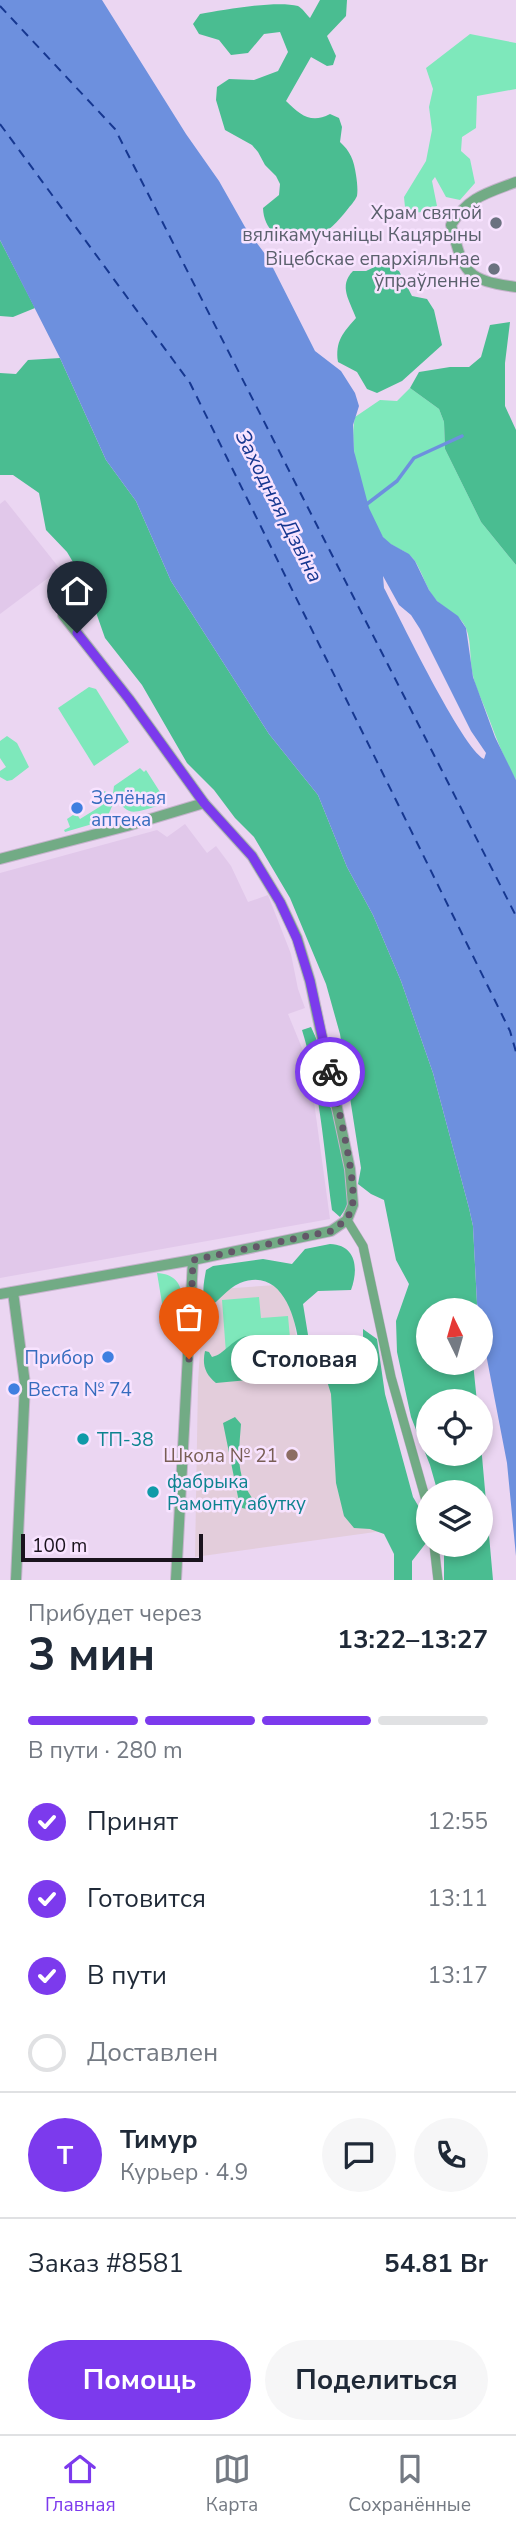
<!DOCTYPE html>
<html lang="ru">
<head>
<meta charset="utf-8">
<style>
  :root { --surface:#fff; --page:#f6f6f7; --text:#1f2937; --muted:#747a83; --line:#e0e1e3; --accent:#7c3aed }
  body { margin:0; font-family:"Nunito Sans",sans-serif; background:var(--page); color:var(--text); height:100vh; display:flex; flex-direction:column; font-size:26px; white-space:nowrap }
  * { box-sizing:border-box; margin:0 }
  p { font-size:23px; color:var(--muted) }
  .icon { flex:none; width:38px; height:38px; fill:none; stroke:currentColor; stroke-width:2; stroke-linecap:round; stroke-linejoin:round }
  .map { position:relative; height:1580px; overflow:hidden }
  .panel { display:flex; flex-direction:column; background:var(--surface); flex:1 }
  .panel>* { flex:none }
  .needle { width:46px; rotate:355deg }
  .fabs { position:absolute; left:416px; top:1298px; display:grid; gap:14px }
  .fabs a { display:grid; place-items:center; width:77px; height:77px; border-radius:50%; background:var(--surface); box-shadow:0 4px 10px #0003; font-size:35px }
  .scale { position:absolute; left:21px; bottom:18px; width:182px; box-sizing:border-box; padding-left:7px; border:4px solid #1a131d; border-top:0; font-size:19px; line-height:24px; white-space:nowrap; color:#1a131d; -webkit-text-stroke:5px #f8e3ff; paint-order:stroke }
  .pin { position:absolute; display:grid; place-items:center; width:60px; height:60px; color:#fff; margin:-72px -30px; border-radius:50% 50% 50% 0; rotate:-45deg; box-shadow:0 0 7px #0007 }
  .pin .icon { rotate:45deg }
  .courier { position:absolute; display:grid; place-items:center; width:70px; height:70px; margin:-35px; border:5px solid #7c3aed; border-radius:50%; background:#fff; color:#222; box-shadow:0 2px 9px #0007 }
  .bubble { position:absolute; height:49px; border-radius:24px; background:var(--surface); box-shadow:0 4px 10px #0003; font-size:23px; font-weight:700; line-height:49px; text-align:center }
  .headline em { font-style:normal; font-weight:700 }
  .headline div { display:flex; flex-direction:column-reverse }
  .headline { display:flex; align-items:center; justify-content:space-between; height:119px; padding:0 28px }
  h1 { font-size:46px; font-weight:700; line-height:52px }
  .bar { display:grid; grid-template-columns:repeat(4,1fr); gap:10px 7px; align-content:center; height:84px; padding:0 28px }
  .bar i { height:9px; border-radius:5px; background:var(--line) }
  .bar .current { background:var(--accent) }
  .bar p { grid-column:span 4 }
  .line { display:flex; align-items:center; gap:18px; padding:0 28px; border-top:2px solid var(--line) }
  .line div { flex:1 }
  .round { display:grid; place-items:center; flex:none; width:74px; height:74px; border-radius:37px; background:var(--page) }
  ol { padding:0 28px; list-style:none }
  li { display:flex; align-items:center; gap:21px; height:77px }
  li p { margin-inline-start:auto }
  li .icon { padding:7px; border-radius:50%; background:var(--accent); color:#fff; stroke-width:4 }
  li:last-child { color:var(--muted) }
  li i { width:38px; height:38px; border:4px solid var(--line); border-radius:50% }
  .button { display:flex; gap:14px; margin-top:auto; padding:14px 28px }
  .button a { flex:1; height:80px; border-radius:42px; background:var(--accent); color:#fff; font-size:28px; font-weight:700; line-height:80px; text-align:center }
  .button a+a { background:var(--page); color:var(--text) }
  .dock { display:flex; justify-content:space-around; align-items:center; height:98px; border-top:2px solid var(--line); background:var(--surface); font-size:19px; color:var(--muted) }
  .dock a { display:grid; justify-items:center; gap:4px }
  .dock .current { color:var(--accent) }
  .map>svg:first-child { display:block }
  .built { fill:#e1c8ea }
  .education { fill:#e3cddb }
  .green { fill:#7ee8bb }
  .forest { fill:#4abd91 }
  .water { fill:#6d90de; fill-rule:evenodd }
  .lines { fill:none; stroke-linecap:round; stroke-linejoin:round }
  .stream { stroke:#6d90de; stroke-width:3.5 }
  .ferry { stroke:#163790; stroke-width:2; stroke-dasharray:9 7; stroke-linecap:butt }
  .pedestrian-casing { stroke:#c5b3cc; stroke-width:10 }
  .minor-casing { stroke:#c5b3cc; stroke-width:12 }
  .pedestrian { stroke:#72ab85; stroke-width:9 }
  .minor { stroke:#72ab85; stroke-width:10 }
  .done { stroke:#635768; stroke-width:7; stroke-dasharray:0 12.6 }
  .route { stroke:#7c3aed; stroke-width:9 }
  .worship-dot { fill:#6b7280; stroke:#f8e3ff; stroke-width:2.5 }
  .shop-dot { fill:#3f7fe0; stroke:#f8e3ff; stroke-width:2.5 }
  .culture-dot { fill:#0f9aa8; stroke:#f8e3ff; stroke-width:2.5 }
  .education-dot { fill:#8d6e63; stroke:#f8e3ff; stroke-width:2.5 }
  .labels { text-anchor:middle; stroke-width:5; stroke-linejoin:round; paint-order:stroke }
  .worship-label { font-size:19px; fill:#5b616d; stroke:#f8e3ff; text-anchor:end }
  .shop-label { font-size:19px; fill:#366cbe; stroke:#f8e3ff; text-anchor:start }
  .culture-label { font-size:19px; fill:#0d838f; stroke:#f8e3ff; text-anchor:start }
  .education-label { font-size:19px; fill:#785e54; stroke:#f8e3ff; text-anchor:end }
  .water-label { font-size:21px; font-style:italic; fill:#163790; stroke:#f8e3ff }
</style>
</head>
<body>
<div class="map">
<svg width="516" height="1580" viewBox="0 0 516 1580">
  <rect width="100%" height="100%" fill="#ebd6f2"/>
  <g class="built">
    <path d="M 5,500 L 60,569 L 0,614 L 0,504 Z"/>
    <path d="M 185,824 L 207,853 L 216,846 L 231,866 L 248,902 L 268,895 L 291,954 L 298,989 L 305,1008 L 288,1014 L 309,1065 L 330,1219 L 0,1278 L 0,873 L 157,830 L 167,837 Z"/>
  </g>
  <path class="education" d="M 291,1284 L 298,1357 L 375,1354 L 397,1529 L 195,1557 L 198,1382 L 204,1290 Z"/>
  <g class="green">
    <path d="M 470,34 L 516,43 L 516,89 L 477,96 L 476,128 L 462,137 L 461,151 L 470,159 L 475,183 L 460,200 L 446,197 L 435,177 L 432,181 L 437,206 C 425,212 416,216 405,207 L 404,197 L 426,161 L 432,130 L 429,107 L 433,89 L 426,68 Z"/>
    <path d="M 410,388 L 439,409 L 444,422 L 445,449 L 481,522 L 516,565 L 516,780 C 502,756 494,731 484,706 C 480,696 475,686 473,676 C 469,660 472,643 466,628 C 460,614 445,610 435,599 C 426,588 423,574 415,561 C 407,549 390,548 382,536 C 363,508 348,450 355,417 L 380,400 L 397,401 Z"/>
    <path d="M 89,687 L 96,689 L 129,742 L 94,766 L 58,708 Z"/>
    <path d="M 7,736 L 17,743 L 29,767 L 12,780 L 7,781 L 0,777 L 0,771 L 6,767 L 0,758 L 0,741 Z"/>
    <path d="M 140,768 L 144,772 L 146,770 L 160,792 L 158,806 C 131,813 129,818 113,793 L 114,786 Z"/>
    <path d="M 105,791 L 113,804 L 106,820 L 65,832 L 64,830 L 70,827 L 67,819 L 76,813 L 80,819 L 101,806 L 96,797 Z"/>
    <path d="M 157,1273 C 173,1274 182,1282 182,1299 C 182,1299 181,1310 181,1310 C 178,1315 169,1314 164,1315 Z"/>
    <path d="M 259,1297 L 261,1318 L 288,1316 L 292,1360 L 271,1362 L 269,1350 L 226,1353 L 222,1300 Z"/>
  </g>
  <g class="forest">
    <path d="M 320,0 L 347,0 L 346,16 L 327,36 L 336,56 L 333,65 L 327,66 L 311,57 L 286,101 C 300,115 311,124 330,114 L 339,118 L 342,127 L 340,142 C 350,151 354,160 356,175 C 357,181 358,190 357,196 C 355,201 350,206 347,210 C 339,220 327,234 314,238 C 289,246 264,236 263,208 L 279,195 L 280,184 L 276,176 L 265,165 L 258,152 L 252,145 L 225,130 L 216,100 L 217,87 L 229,79 L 254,80 L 278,71 L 288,52 L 280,32 L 264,34 L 248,53 L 231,55 L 219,40 L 199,34 L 193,24 L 200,14 C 224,10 276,0 298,6 C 302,8 306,14 310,18 Z"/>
    <path d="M 0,240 L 35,308 L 13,317 L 0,316 Z"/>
    <path d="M 381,264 L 399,271 L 412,296 L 427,299 L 434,310 L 442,345 L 402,381 L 377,393 L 367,389 L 357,372 L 338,362 C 335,341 343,333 356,318 C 350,301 338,286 353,271 L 366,271 Z"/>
    <path d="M 510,322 L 505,363 L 505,406 L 516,430 L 516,565 L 481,522 L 445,449 L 444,422 L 439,409 L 410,388 L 419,372 L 450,367 L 469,367 L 481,357 L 490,325 Z"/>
    <path d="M 60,358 L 106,460 L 136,501 L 171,581 L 269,734 L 318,795 L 347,867 L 373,915 L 401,981 L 433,1073 L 469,1208 L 473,1226 L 477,1303 L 476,1311 L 429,1311 L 429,1363 L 473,1363 L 477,1402 L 429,1402 L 429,1454 L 481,1454 L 481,1445 L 493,1580 L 444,1580 L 444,1545 L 481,1545 L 481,1493 L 438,1493 L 430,1465 L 411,1417 L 397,1352 L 396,1321 L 409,1284 L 396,1260 L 384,1200 L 371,1194 L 358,1184 L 361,1168 L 340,1034 L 326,984 L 290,898 L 254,837 L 235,818 L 214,790 L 187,763 L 142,685 L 105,638 L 86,584 L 67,552 L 46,530 L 39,493 L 13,475 L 0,475 L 0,373 L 16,374 L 28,360 Z"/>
    <path d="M 311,1027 L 316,1038 L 326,1097 L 336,1120 L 347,1170 L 348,1205 L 340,1217 L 332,1210 C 324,1150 320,1088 302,1030 Z"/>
    <path d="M 330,1244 C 356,1245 359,1268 351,1290 L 318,1291 L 303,1304 L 309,1341 L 303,1348 L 299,1345 C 295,1313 280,1267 240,1283 C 226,1289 220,1301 209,1307 C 200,1298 204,1282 206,1270 L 213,1266 L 263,1259 L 292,1264 L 305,1249 Z"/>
    <path d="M 363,1329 L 377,1339 L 385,1394 L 413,1497 L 429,1524 L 426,1543 L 412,1561 L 412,1580 L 394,1580 L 394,1554 L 384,1534 L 370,1529 L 354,1528 L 344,1516 L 336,1483 L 331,1394 L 323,1368 L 327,1352 L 337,1342 L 363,1342 Z"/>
    <path d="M 246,1336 L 264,1341 L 268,1345 L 268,1374 L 258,1379 L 216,1383 C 205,1374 202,1365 205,1351 L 209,1352 L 212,1357 C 225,1354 230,1341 246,1336 Z"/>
    <path d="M 235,1417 L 241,1424 C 239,1453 235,1472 252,1498 L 267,1499 L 268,1507 L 255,1511 L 242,1508 L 238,1497 L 223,1423 Z"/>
  </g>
  <path class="water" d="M 0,0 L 102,0 L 186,134 L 219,181 L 245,227 L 268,258 L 315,351 L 341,371 L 355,393 L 359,406 L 353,425 L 354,451 L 369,508 L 383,537 L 391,544 L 409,554 L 415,561 L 429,590 L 437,601 L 458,616 L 466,628 L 473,677 L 495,737 L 516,780 L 516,1556 L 507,1463 L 481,1328 L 481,1311 L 478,1311 L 477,1303 L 473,1226 L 469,1208 L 433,1073 L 401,981 L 373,915 L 347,867 L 318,795 L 269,734 L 171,581 L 136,501 L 106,460 L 60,358 L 0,240 ZM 383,576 L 399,605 L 411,615 L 420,629 L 471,731 L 486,753 L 484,759 C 462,748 400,618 384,588 Z"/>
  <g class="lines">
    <path class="stream" d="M 363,507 L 397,481 L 414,458 L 462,436"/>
    <g class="ferry">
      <path d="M 0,6 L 115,129 L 516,916"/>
      <path d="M 0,124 L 190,383 L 510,1031 L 516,1052"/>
    </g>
    <defs>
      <g id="pedestrian">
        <path d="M 347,1220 L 363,1246 L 391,1377 L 429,1511"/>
        <path d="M 434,1545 L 438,1580"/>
      </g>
      <g id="minor">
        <path d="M 516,182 C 487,193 468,197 451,225 C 464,273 465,280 516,287"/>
        <path d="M 0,859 L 127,826 L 204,803"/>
        <path d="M 13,1292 L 25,1384 L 16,1580"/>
        <path d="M 0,1294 L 193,1260 L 331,1231 L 347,1220 L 353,1205 L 350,1169 L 310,981 L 297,938 L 280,902 L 252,856 L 204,803 L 129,699 L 63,615"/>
        <path d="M 176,1580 L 193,1260"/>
      </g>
    </defs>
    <use href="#pedestrian" class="pedestrian-casing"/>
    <use href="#minor" class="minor-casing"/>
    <use href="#pedestrian" class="pedestrian"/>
    <use href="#minor" class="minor"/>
  </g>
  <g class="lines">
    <path class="done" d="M 189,1359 L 193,1260 L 331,1231 C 341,1224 349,1219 352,1207 C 358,1183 336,1100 330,1072"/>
    <path class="route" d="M 77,633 L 129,699 L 204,803 L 252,856 L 280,902 L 297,939 L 310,981 L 330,1072"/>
  </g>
  <g class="worship-dot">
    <circle cx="496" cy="223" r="7"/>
    <circle cx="494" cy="269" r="7"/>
  </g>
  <g class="shop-dot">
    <circle cx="77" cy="808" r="7"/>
    <circle cx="108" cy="1357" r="7"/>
    <circle cx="14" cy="1389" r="7"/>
  </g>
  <g class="culture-dot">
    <circle cx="83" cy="1439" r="7"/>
    <circle cx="153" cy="1492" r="7"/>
  </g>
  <circle class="education-dot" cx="292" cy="1455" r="7"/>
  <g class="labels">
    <g class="worship-label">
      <text x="482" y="219">Храм святой<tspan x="482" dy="22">вялікамучаніцы Кацярыны</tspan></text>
      <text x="480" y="265">Віцебскае епархіяльнае<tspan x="480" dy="22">ўпраўленне</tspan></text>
    </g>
    <g class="shop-label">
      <text x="91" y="804">Зелёная<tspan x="91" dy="22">аптека</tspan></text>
      <text x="94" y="1364" text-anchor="end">Прибор</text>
      <text x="28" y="1396">Веста № 74</text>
    </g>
    <g class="culture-label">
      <text x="97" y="1446">ТП-38</text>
      <text x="167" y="1488">фабрыка<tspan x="167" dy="22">Рамонту абутку</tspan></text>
    </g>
    <g class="education-label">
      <text x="278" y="1462">Школа № 21</text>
    </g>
    <g class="water-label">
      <text transform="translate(279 506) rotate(63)" y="7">Заходняя Дзвіна</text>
    </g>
  </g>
</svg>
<div class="fabs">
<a><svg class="needle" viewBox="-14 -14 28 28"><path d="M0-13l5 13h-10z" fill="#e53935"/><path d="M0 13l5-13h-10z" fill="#747a83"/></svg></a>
<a><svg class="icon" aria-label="locate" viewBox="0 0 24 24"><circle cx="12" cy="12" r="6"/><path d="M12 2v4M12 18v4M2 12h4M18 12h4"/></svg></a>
<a><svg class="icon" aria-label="layers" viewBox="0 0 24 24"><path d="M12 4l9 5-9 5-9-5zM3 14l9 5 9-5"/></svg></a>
</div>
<div class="scale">100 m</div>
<div class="pin" style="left:189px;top:1359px;background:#ea580c"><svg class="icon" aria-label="bag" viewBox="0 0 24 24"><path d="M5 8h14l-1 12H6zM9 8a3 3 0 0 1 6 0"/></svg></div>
<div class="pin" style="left:77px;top:633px;background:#1f2937"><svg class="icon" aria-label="home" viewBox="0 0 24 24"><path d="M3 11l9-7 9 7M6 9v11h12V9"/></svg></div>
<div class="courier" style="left:330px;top:1072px"><svg class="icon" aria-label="bike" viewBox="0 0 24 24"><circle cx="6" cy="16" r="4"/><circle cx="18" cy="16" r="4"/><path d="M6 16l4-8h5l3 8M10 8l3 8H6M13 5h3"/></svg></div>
<div class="bubble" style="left:231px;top:1335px;width:147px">Столовая</div>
</div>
<section class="panel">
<div class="headline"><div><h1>3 мин</h1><p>Прибудет через</p></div><em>13:22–13:27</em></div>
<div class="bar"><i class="current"></i><i class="current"></i><i class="current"></i><i></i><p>В пути · 280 m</p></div>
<ol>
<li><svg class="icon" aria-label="check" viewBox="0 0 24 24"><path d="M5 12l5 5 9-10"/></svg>Принят<p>12:55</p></li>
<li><svg class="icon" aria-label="check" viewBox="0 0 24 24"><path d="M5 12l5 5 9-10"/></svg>Готовится<p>13:11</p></li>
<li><svg class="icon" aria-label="check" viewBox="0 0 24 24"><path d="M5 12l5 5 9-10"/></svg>В пути<p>13:17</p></li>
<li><i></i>Доставлен</li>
</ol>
<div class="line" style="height:126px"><b class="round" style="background:var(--accent);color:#fff">Т</b><div><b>Тимур</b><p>Курьер · 4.9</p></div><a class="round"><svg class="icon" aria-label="chat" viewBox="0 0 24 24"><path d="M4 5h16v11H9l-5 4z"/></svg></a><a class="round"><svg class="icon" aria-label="phone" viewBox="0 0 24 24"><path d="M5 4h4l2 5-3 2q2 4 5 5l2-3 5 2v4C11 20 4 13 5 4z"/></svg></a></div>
<div class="line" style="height:91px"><div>Заказ #8581</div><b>54.81 Br</b></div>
<div class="button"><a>Помощь</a><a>Поделиться</a></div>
</section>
<nav class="dock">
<a class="current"><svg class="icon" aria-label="home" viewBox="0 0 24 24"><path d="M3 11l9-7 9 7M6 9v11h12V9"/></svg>Главная</a>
<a><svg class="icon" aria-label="map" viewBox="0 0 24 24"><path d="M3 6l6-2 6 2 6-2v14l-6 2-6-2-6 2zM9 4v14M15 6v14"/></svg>Карта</a>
<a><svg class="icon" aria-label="saved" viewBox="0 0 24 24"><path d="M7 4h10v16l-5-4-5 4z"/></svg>Сохранённые</a>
</nav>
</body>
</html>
